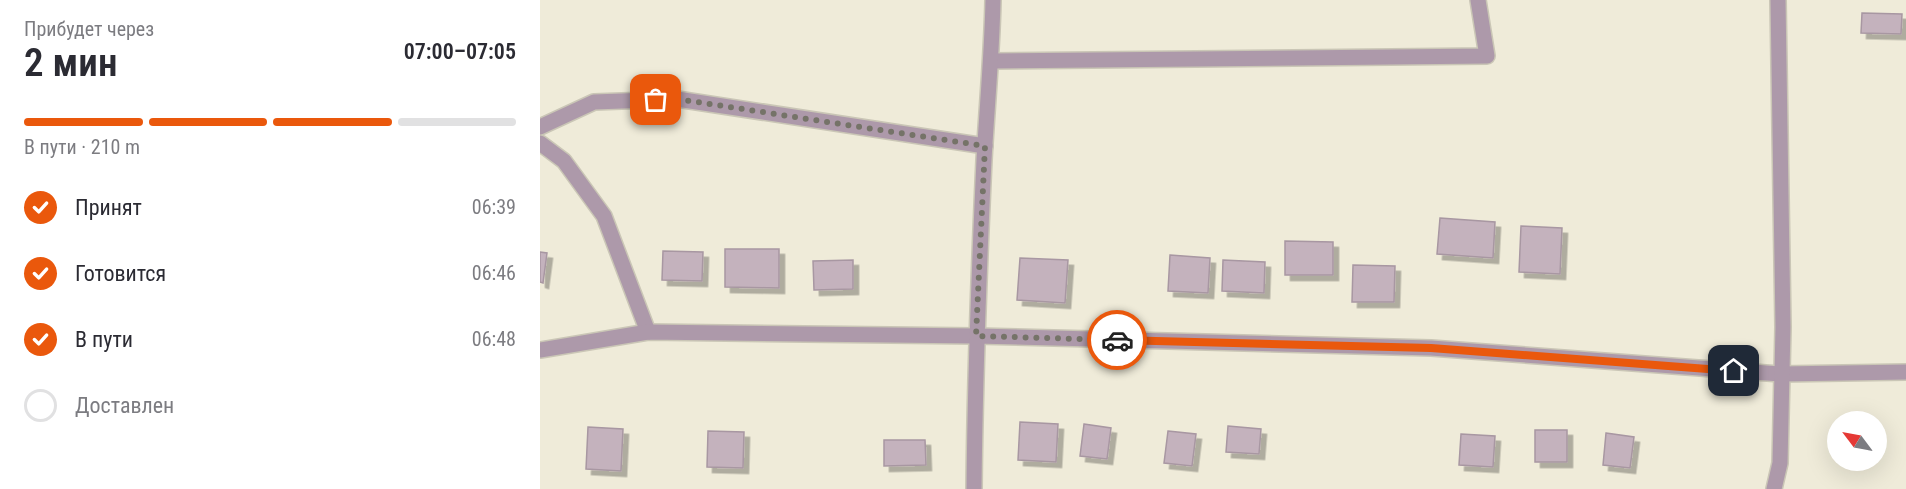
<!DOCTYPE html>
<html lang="ru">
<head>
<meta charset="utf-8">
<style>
  :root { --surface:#fff; --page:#f2f2f3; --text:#2b2b33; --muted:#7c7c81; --line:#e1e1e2; --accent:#ea580c }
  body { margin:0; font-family:"Roboto Condensed",sans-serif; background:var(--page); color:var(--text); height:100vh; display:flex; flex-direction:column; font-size:22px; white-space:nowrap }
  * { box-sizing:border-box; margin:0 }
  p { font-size:20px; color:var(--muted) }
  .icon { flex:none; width:33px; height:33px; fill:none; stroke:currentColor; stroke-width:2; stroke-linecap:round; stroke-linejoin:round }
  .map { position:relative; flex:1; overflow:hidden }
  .details { display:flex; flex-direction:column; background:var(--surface); width:540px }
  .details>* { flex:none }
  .needle { width:39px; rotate:302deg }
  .controls { position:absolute; left:1287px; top:411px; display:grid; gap:12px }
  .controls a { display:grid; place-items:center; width:60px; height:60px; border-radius:50%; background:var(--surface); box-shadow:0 6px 24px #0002; font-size:30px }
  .pin { position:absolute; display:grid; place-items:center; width:51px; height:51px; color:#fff; margin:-26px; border-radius:12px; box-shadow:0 3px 9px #0006 }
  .courier { position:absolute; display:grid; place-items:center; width:60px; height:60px; margin:-30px; border:4px solid #ea580c; border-radius:50%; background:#fff; color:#222; box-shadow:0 2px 8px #0007 }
  .summary em { font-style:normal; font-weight:600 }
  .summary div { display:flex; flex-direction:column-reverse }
  .summary { display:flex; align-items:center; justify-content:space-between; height:102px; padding:0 24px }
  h1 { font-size:39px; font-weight:600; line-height:45px }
  .bar { display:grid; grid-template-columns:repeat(4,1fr); gap:9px 6px; align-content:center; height:72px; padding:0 24px }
  .bar i { height:8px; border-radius:4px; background:var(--line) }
  .bar .on { background:var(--accent) }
  .bar p { grid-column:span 4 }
  ol { padding:0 24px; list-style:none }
  li { display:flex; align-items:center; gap:18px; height:66px }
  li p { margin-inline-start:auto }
  li .icon { padding:6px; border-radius:50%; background:var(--accent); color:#fff; stroke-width:4 }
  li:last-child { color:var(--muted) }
  li i { width:33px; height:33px; border:3px solid var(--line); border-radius:50% }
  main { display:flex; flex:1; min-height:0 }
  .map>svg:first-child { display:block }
  .building { fill:#c4b2bd; stroke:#a897a2; stroke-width:1.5; filter:url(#shadow) }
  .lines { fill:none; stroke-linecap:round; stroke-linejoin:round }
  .minor-casing { stroke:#cac6b6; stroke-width:18 }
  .minor { stroke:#ad99aa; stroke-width:15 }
  .done { stroke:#757368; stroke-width:6; stroke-dasharray:0 10.8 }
  .route { stroke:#ea580c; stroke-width:8 }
</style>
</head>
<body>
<main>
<section class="details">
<div class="summary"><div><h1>2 мин</h1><p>Прибудет через</p></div><em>07:00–07:05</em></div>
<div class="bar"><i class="on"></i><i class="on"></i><i class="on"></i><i></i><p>В пути · 210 m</p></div>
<ol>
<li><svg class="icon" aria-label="check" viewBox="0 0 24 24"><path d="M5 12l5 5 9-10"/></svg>Принят<p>06:39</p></li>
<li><svg class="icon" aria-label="check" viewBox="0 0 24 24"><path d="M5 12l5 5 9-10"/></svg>Готовится<p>06:46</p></li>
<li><svg class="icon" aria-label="check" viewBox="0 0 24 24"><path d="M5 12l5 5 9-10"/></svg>В пути<p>06:48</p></li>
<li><i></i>Доставлен</li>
</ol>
</section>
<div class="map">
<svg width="1366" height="489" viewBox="0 0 1366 489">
  <defs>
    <filter id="shadow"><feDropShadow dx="5.5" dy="5.5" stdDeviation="0" flood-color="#0004"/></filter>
  </defs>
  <rect width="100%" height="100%" fill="#efebd9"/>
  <g class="building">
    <path d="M 1322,13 L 1362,14 L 1361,34 L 1321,33 Z"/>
    <path d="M 900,218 L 955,222 L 953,258 L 897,254 Z"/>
    <path d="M 981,226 L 1022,228 L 1020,274 L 979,272 Z"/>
    <path d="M 745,241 L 793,242 L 793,275 L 745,275 Z"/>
    <path d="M 185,249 L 239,249 L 239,288 L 185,287 Z"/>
    <path d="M 123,251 L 163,252 L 162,281 L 122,280 Z"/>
    <path d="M 0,252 L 7,253 L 3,283 L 0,282 Z"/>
    <path d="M 630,255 L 670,258 L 668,293 L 628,291 Z"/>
    <path d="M 480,258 L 528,260 L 525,303 L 477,300 Z"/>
    <path d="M 313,260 L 313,289 L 274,290 L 273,261 Z"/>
    <path d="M 683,260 L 725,262 L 724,293 L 682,291 Z"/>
    <path d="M 813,265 L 855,266 L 854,302 L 812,302 Z"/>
    <path d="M 480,422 L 518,424 L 516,462 L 478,460 Z"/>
    <path d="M 544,424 L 571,428 L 567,459 L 540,456 Z"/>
    <path d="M 688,426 L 721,429 L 719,454 L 686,452 Z"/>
    <path d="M 48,427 L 83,429 L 81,471 L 46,469 Z"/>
    <rect x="995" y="430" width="32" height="32"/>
    <path d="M 168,431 L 204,432 L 203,468 L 167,467 Z"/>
    <path d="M 628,431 L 656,434 L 652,466 L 624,463 Z"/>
    <path d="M 1066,433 L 1094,437 L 1090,468 L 1063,465 Z"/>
    <path d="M 921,434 L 955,436 L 953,467 L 919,465 Z"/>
    <path d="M 344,440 L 385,440 L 386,465 L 344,466 Z"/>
  </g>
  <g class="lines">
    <defs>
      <g id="minor">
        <path d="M 452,61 L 947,56 L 938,0"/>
        <path d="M 0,127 L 54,102 L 137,99 L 445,146"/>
        <path d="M 0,143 L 24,161 L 64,216 L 108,332"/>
        <path d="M 0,350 L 108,332 L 436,336 L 891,348 L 1241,374 L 1366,372"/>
        <path d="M 434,489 C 435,379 439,270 444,160 C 447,106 452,53 453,0"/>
        <path d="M 1234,489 L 1240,463 L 1243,327 L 1238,0"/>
      </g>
    </defs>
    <use href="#minor" class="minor-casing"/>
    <use href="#minor" class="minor"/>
  </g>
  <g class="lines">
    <path class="done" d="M 116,100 L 137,99 L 445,146 L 436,336 L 577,340"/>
    <path class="route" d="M 577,340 L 891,348 L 1194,371"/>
  </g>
</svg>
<div class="controls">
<a><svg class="needle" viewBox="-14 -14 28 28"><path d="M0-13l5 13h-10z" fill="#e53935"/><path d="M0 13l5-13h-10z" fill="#7c7c81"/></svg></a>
</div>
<div class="pin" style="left:116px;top:100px;background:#ea580c"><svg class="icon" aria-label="bag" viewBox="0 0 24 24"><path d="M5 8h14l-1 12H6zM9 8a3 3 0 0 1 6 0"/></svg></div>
<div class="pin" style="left:1194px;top:371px;background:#1f2937"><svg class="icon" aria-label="home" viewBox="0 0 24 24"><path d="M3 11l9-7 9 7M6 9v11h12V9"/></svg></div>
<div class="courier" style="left:577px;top:340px"><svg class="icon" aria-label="car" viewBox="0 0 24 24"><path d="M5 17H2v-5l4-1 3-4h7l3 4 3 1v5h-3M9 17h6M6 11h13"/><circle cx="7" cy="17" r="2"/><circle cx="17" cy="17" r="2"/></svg></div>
</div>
</main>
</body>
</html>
